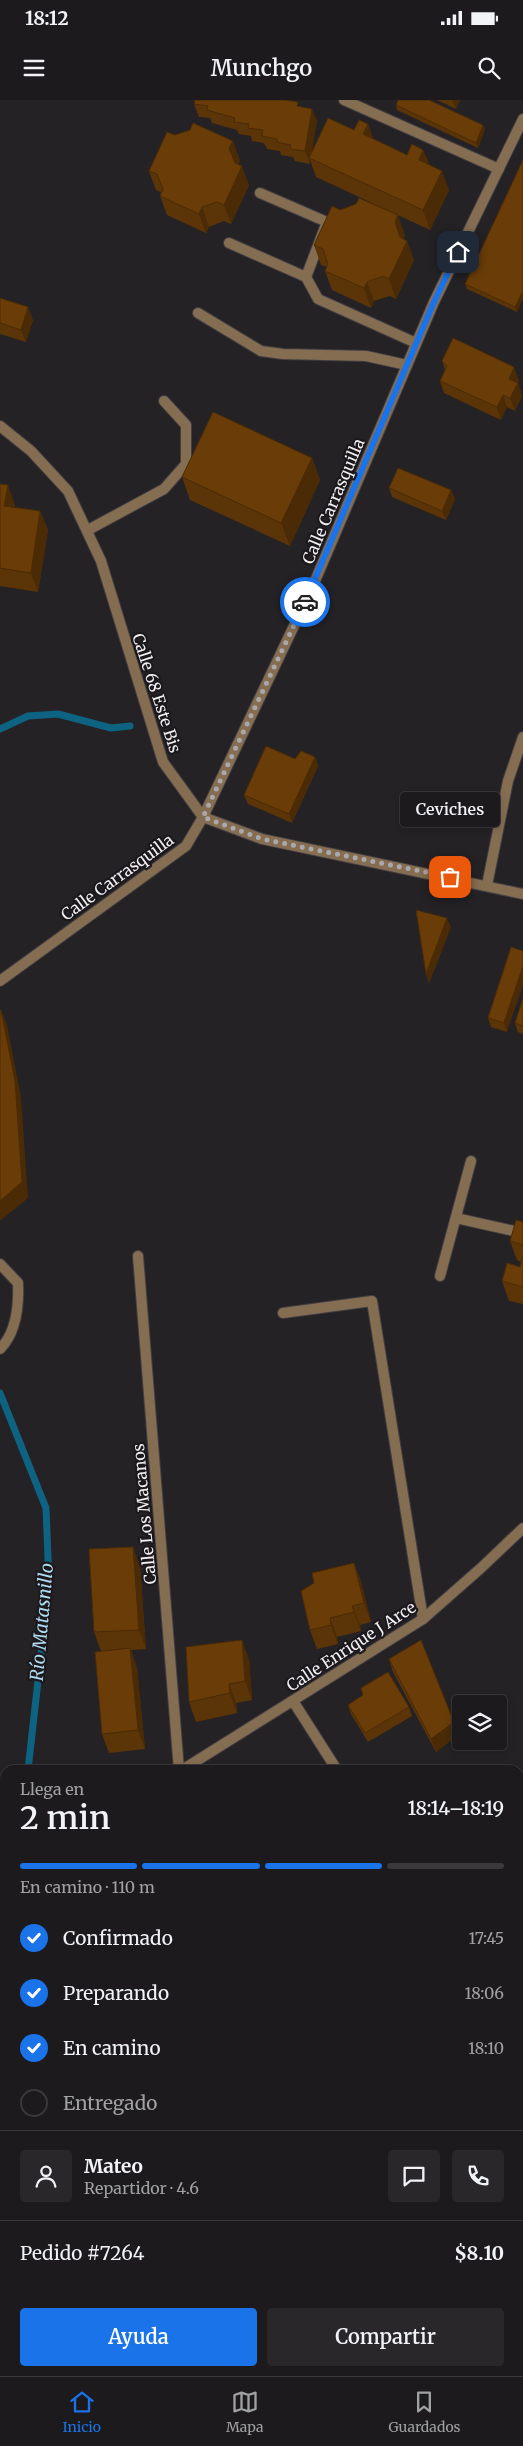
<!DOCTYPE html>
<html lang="es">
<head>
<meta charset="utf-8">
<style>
  :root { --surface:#1c1a1c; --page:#292729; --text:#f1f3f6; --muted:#a0a1a3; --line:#3a383b; --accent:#1a73e8 }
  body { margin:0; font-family:Merriweather,serif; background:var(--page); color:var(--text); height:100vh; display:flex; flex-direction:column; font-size:19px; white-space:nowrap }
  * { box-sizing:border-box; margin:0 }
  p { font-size:16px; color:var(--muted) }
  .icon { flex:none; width:28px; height:28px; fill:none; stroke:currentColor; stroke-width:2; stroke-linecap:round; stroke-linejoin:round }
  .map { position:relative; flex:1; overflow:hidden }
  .side { position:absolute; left:0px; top:1665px; width:524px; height:611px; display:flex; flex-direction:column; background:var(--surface); border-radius:15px 15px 0 0; box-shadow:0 2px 8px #0003,0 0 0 1px var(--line) }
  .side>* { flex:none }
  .buttons { position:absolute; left:452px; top:1595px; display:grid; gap:10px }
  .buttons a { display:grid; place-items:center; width:55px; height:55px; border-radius:5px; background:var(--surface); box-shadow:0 2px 8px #0003,0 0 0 1px var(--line); font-size:25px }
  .pin { position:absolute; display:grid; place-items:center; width:42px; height:42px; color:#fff; margin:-21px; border-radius:10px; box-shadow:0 2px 8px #0006 }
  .courier { position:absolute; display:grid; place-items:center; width:50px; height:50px; margin:-25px; border:4px solid #1a73e8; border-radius:50%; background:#fff; color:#222; box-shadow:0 1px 6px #0007 }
  .bubble { position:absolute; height:35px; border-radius:5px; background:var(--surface); box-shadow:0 2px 8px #0003,0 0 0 1px var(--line); font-size:16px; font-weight:600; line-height:35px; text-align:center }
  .summary em { font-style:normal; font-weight:600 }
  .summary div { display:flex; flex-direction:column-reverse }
  .summary { display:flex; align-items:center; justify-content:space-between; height:85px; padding:0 20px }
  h1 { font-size:32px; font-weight:600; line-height:38px }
  .bar { display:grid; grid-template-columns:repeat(4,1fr); gap:8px 5px; align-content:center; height:60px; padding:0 20px }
  .bar i { height:6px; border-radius:4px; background:var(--line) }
  .bar .selected { background:var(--accent) }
  .bar p { grid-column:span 4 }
  .line { display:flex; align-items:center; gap:12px; padding:0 20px; border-top:1px solid var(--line) }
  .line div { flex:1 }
  .round { display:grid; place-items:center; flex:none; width:52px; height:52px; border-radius:5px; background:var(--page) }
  ol { padding:0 20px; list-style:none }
  li { display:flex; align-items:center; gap:15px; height:55px }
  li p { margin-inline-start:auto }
  li .icon { padding:5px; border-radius:50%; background:var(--accent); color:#fff; stroke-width:4 }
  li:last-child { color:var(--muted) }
  li i { width:28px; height:28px; border:2px solid var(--line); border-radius:50% }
  .button { display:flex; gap:10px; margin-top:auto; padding:10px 20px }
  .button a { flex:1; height:58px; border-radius:5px; background:var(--accent); color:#fff; font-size:20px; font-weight:600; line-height:58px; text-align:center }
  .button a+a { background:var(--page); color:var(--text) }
  .status { display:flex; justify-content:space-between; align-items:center; height:35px; padding:0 25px; background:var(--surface); direction:ltr }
  .status svg { height:14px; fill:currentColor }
  header { display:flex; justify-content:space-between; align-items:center; height:65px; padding:0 20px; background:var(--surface); font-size:22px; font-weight:600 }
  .dock { display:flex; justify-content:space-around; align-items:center; height:70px; border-top:1px solid var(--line); background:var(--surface); font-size:14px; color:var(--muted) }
  .dock a { display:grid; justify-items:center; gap:2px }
  .dock .selected { color:var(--accent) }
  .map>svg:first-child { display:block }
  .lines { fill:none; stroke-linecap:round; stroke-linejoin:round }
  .stream { stroke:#0d6381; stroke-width:7 }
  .river { stroke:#0d6381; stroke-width:41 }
  .lane-casing { stroke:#423f43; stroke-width:12 }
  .street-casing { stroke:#423f43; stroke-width:12 }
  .secondary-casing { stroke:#423f43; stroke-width:12 }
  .lane { stroke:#856d52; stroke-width:10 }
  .street { stroke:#856d52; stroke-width:10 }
  .secondary { stroke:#bd966b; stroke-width:10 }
  .wall { fill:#5b3407 }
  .shaded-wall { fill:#4a2b06 }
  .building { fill:#6a3d08; stroke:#4a2b06 }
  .done { stroke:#aaa8ab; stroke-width:5; stroke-dasharray:0 9 }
  .route { stroke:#1a73e8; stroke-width:6 }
  .labels { text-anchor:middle; stroke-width:4.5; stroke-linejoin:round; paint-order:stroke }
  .street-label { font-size:16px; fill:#f2f0f3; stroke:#1c191d }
  .water-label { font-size:18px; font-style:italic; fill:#afdcf2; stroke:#1c191d }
</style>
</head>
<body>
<div class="status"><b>18:12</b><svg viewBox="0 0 49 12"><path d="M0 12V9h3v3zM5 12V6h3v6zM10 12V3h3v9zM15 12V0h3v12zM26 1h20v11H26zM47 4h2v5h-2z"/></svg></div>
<header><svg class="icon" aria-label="menu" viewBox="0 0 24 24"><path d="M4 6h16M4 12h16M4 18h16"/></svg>Munchgo<svg class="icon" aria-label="search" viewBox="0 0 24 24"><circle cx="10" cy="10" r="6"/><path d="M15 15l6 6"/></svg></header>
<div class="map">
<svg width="523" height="2276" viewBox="0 0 523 2276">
  <rect width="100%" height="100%" fill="#252226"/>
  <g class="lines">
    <g class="stream">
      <path d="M 0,629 L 28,616 L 58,614 L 111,628 L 130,626"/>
      <path d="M 0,1293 L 46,1408 L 49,1483 L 28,1670"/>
      <path d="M 0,2153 L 4,2155 L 5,2150"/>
    </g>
    <g class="river">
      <path d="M 4,2155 L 5,2157"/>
      <path d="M 98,2271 L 102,2276"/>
    </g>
    <defs>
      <g id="lane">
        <path d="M 344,0 L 499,69"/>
        <path d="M 260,93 L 327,122 L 306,177"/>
        <path d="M 229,143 L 306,177 L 318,199 L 416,243"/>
        <path d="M 198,213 L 261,251 L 283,254 L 366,256 L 407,265"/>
        <path d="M 88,430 L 164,389 L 186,364 L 186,325 L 164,301"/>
        <path d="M 456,1118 L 523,1133"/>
        <path d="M 0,1164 L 18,1183 C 19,1206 17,1232 0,1249"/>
        <path d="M 440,1176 L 471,1061"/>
        <path d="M 293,1601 L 337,1670"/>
      </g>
      <g id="street">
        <path d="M 0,326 L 31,351 L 68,391 L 101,461 L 163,662 L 203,717 L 262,739 L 523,794"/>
        <path d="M 487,785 L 508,681 L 523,637"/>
        <path d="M 0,881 L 186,746 L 203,717 L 312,488 L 434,202 L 523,19"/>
        <path d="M 138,1156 L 179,1670"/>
        <path d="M 283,1213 L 372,1201 L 423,1519"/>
        <path d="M 182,1670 L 423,1519 L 481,1468 L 523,1428"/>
        <path d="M 0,1732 L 5,1732"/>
        <path d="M 519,1932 L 523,1929"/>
      </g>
      <g id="secondary">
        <path d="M 519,2238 L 523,2235"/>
        <path d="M 465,2276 L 472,2271"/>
      </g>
    </defs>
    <use href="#lane" class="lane-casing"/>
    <use href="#street" class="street-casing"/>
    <use href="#secondary" class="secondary-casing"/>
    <use href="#lane" class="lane"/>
    <use href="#street" class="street"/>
    <use href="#secondary" class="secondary"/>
  </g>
  <g class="wall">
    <path d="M 437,0 L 460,0 L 456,9 Z"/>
    <path d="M 194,4 L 299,7 L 317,21 L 311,53 L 354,30 L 368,24 L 373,39 L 407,55 L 423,50 L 429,64 L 449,90 L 430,130 L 316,77 L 310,60 L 310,64 L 295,61 L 293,57 L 281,55 L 280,51 L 267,49 L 264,43 L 252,41 L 251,36 L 239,34 L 237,30 L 212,23 L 210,18 L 199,17 Z"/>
    <path d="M 396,5 L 485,29 L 478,48 L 397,10 Z"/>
    <path d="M 240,60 L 238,64 L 249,85 L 231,124 L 224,121 L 209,127 L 206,133 L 167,115 L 160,96 L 161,92 L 156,90 L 149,71 Z"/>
    <path d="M 523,60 L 517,212 L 467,189 L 465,184 Z"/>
    <path d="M 340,110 L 405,135 L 403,139 L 414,160 L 396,199 L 390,196 L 374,201 L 371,208 L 332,190 L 325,171 L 327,167 L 321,165 L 314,145 Z"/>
    <path d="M 0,198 L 33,220 L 26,242 L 0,234 Z"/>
    <path d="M 442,261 L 519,280 L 518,283 L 522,296 L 515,311 L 507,307 L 501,320 L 444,293 L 440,281 L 445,270 Z"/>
    <path d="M 312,358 L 320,380 L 290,446 L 190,400 L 182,377 Z"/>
    <path d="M 0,384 L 15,405 L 14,407 L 40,411 L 48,430 L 38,492 L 0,486 Z"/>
    <path d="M 389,388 L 451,390 L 455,399 L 446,420 L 392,397 Z"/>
    <path d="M 315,657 L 318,666 L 292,723 L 248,704 L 244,695 L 295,659 Z"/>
    <path d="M 511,847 L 507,932 L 491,927 L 488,918 Z"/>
    <path d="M 523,898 L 523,934 L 518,932 L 515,923 Z"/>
    <path d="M 523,1122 L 523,1204 L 509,1201 L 502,1181 L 520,1167 L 521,1162 L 517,1160 L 510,1141 Z"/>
    <path d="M 354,1463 L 361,1482 L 371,1522 L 360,1525 L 361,1531 L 337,1537 L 338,1544 L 317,1549 L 310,1530 Z"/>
    <path d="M 140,1466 L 146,1549 L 131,1550 L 137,1568 L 145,1649 L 109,1653 L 102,1634 L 101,1551 L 94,1532 Z"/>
    <path d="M 249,1559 L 252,1600 L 236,1603 L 237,1613 L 196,1622 L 189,1602 Z"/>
    <path d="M 389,1559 L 454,1622 L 459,1634 L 436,1652 L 393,1572 Z"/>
    <path d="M 348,1605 L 409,1607 L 412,1616 L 368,1642 L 351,1614 Z"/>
  </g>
  <g class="shaded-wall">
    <path d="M 452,0 L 460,0 L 456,9 Z"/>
    <path d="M 312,9 L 317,21 L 311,58 L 309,58 L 310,60 L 310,64 L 305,51 Z"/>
    <path d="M 368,24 L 375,44 L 363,34 Z"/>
    <path d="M 483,25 L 485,29 L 478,48 L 476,43 Z"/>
    <path d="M 233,41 L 240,60 L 236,67 L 229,48 Z"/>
    <path d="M 423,50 L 430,69 L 419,60 Z"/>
    <path d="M 242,66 L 249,85 L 231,124 L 224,105 Z"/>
    <path d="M 442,71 L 449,90 L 430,130 L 423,110 Z"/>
    <path d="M 202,107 L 209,127 L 206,133 L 199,114 Z"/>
    <path d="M 398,115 L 405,135 L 402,142 L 395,122 Z"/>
    <path d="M 407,141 L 414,160 L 396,199 L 389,179 Z"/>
    <path d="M 367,182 L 374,201 L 371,208 L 364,188 Z"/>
    <path d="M 523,191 L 523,199 L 517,212 L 515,207 Z"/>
    <path d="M 28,207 L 33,220 L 26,242 L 21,230 Z"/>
    <path d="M 514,267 L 519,280 L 514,292 L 509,279 Z"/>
    <path d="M 518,283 L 522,296 L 515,311 L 510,298 Z"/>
    <path d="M 503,295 L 507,307 L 501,320 L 497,307 Z"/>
    <path d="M 312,358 L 320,380 L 290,446 L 281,423 Z"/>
    <path d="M 8,385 L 15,405 L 11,425 L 4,406 Z"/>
    <path d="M 451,390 L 455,399 L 446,420 L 442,411 Z"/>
    <path d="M 40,411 L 48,430 L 38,492 L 31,473 Z"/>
    <path d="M 315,657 L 318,666 L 292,723 L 289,714 Z"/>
    <path d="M 447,818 L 451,827 L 429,884 L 426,874 Z"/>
    <path d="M 523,866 L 523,885 L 507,932 L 504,923 Z"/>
    <path d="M 1,910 L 7,925 L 21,997 L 28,1098 L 0,1121 Z"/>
    <path d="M 133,1447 L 140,1466 L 146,1549 L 139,1530 Z"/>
    <path d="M 354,1463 L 361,1482 L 371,1522 L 364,1503 Z"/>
    <path d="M 352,1506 L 360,1525 L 361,1531 L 354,1512 Z"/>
    <path d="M 330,1518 L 337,1537 L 338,1544 L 331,1525 Z"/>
    <path d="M 242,1540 L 249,1559 L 252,1600 L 245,1581 Z"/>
    <path d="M 130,1548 L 137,1568 L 145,1649 L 138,1630 Z"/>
    <path d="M 229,1584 L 236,1603 L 237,1613 L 230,1593 Z"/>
    <path d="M 454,1622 L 459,1634 L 436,1652 L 431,1639 Z"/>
  </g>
  <g class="building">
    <path d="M 195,0 L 285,0 L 298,2 L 297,6 L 312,9 L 305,51 L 290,49 L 291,45 L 277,42 L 277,39 L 262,36 L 263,30 L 248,28 L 249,24 L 234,22 L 235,18 L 207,10 L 208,6 L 194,4 Z"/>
    <path d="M 398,0 L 429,0 L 483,25 L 476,43 L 396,5 Z"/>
    <path d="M 328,18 L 354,30 L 359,20 L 368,24 L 363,34 L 407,55 L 412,44 L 423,50 L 419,60 L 442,71 L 423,110 L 309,58 Z"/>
    <path d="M 193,23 L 233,41 L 229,48 L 235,63 L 242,66 L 224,105 L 217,102 L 202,107 L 199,114 L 160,96 L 163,89 L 157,74 L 149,71 L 167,32 L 175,35 L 190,30 Z"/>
    <path d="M 523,60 L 523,191 L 515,207 L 465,184 Z"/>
    <path d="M 359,98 L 398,115 L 395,122 L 400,137 L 407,141 L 389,179 L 383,176 L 367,182 L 364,188 L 325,171 L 328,164 L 323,149 L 314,145 L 332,106 L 340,110 L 356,104 Z"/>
    <path d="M 0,198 L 28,207 L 21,230 L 0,223 Z"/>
    <path d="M 453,238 L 514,267 L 509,279 L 518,283 L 510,298 L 503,295 L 497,307 L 440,281 L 447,266 L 442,261 Z"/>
    <path d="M 213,312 L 312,358 L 281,423 L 182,377 Z"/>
    <path d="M 398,368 L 451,390 L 442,411 L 389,388 Z"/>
    <path d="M 0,384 L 8,385 L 4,406 L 40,411 L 31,473 L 0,468 Z"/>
    <path d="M 266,646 L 295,659 L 301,651 L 315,657 L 289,714 L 244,695 Z"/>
    <path d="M 416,810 L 447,818 L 426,874 Z"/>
    <path d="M 511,847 L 523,851 L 523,866 L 504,923 L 488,918 Z"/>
    <path d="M 523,898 L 523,926 L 515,923 Z"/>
    <path d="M 1,910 L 15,981 L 22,1082 L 0,1101 L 0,911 Z"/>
    <path d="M 516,1120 L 523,1122 L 523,1145 L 510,1141 Z"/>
    <path d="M 523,1155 L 523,1187 L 502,1181 L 507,1163 L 520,1167 Z"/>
    <path d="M 133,1447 L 139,1530 L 94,1532 L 89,1449 Z"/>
    <path d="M 354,1463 L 364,1503 L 352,1506 L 354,1512 L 330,1518 L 331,1525 L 310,1530 L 301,1491 L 314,1483 L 312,1473 Z"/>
    <path d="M 242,1540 L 245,1581 L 229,1584 L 230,1593 L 189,1602 L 186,1547 Z"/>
    <path d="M 421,1540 L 454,1622 L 431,1639 L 389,1559 Z"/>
    <path d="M 130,1548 L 138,1630 L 102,1634 L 95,1552 Z"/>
    <path d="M 388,1572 L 409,1607 L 365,1633 L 348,1605 L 363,1595 L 361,1588 Z"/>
    <path d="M 0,2268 L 5,2270 L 5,2271 L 10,2271 L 22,2276 L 0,2276 Z"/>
    <path d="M 35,2271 L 46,2271 L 52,2273 L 50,2276 L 33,2276 Z"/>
  </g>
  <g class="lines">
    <path class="done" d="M 305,502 L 203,717 L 262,739 L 450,777"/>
    <path class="route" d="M 305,502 L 434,202 L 458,152"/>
  </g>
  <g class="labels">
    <g class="street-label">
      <text transform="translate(333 401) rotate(-67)" y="6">Calle Carrasquilla</text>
      <text transform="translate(157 593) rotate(72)" y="6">Calle 68 Este Bis</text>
      <text transform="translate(117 777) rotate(-36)" y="6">Calle Carrasquilla</text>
      <text transform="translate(144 1414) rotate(-95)" y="6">Calle Los Macanos</text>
      <text transform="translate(351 1546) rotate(-33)" y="6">Calle Enrique J Arce</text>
    </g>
    <g class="water-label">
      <text transform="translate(42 1522) rotate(-85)" y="6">Río Matasnillo</text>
    </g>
  </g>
</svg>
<div class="buttons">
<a><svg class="icon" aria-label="layers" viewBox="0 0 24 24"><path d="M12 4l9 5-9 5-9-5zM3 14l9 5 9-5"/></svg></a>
</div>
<div class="pin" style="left:450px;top:777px;background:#ea580c"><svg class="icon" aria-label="bag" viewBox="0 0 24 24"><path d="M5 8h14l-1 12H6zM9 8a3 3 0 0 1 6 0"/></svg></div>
<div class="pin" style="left:458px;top:152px;background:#1f2937"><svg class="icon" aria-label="home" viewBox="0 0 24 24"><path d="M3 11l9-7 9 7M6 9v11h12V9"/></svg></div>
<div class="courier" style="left:305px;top:502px"><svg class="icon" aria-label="car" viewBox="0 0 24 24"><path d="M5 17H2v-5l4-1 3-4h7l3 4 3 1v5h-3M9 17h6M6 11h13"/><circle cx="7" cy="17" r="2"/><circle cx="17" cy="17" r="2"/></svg></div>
<div class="bubble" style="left:400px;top:692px;width:100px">Ceviches</div>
<section class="side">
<div class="summary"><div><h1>2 min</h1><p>Llega en</p></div><em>18:14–18:19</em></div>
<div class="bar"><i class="selected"></i><i class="selected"></i><i class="selected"></i><i></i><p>En camino · 110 m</p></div>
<ol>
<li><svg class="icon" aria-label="check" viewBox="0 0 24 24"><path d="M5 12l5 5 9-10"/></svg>Confirmado<p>17:45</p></li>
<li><svg class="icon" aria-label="check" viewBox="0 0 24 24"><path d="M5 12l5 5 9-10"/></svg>Preparando<p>18:06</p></li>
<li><svg class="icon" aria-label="check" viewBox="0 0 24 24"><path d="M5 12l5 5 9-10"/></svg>En camino<p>18:10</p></li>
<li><i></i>Entregado</li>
</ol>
<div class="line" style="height:90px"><a class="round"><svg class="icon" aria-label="person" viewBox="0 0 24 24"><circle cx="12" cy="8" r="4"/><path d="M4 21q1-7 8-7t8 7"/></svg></a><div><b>Mateo</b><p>Repartidor · 4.6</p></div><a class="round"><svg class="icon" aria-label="chat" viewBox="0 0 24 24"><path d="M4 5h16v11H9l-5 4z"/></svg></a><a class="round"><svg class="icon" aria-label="phone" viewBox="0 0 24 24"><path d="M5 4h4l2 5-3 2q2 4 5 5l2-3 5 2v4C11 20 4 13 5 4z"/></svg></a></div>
<div class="line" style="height:65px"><div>Pedido #7264</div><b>$8.10</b></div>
<div class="button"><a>Ayuda</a><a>Compartir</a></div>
</section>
</div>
<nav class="dock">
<a class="selected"><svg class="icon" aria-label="home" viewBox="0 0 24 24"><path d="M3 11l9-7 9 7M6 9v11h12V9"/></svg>Inicio</a>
<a><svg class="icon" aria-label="map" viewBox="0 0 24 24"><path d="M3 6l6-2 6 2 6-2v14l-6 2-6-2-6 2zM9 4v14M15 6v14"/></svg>Mapa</a>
<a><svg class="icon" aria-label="saved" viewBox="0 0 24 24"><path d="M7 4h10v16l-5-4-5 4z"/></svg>Guardados</a>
</nav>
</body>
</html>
